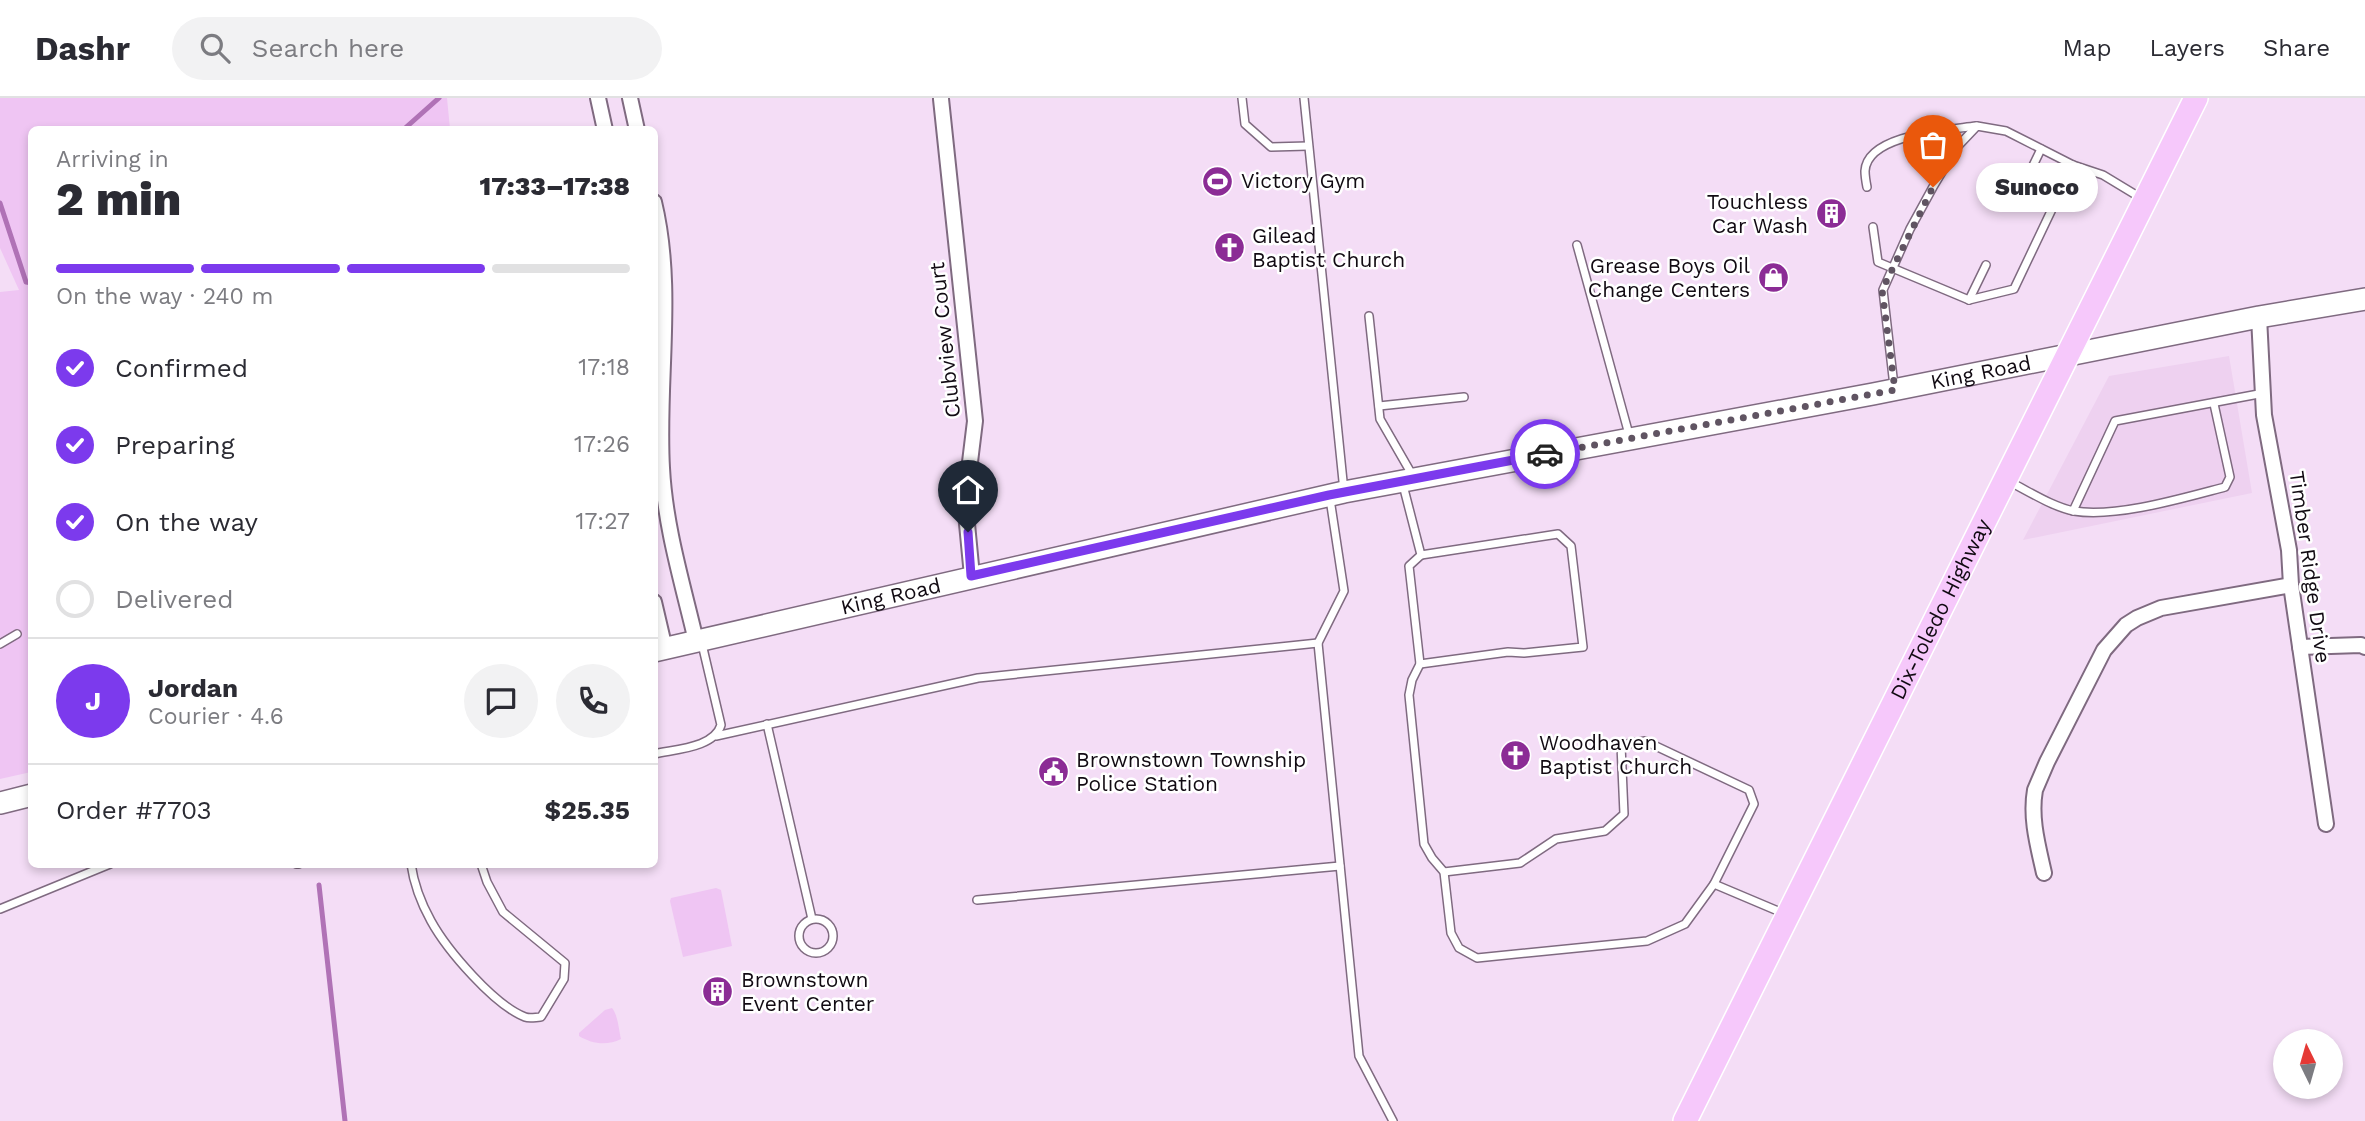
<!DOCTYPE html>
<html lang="en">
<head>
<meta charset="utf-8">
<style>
  :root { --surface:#fff; --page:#f2f2f3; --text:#2b2b33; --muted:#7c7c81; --line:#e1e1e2; --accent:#7c3aed }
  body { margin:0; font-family:"Work Sans",sans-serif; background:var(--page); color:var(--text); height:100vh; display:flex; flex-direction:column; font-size:26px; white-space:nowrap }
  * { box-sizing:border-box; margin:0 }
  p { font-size:23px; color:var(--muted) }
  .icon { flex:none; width:38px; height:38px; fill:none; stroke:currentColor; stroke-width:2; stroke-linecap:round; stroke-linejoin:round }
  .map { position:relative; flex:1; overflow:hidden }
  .details { position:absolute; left:28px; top:28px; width:630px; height:742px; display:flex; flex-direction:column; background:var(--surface); border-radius:10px; box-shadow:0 4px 10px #0003 }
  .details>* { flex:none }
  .needle { width:46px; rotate:355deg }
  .controls { position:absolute; left:2273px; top:931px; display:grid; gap:14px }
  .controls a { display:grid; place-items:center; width:70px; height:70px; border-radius:50%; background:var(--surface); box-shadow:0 4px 10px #0003; font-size:35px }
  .pin { position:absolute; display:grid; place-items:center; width:60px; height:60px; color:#fff; margin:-72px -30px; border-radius:50% 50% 50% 0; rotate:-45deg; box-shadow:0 0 7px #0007 }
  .pin .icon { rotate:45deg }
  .courier { position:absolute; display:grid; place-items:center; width:70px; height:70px; margin:-35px; border:5px solid #7c3aed; border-radius:50%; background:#fff; color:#222; box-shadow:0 2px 9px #0007 }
  .bubble { position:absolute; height:49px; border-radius:24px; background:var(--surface); box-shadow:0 4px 10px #0003; font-size:23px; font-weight:800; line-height:49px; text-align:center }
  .headline em { font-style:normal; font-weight:800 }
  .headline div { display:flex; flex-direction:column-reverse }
  .headline { display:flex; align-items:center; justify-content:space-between; height:119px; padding:0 28px }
  h1 { font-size:46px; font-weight:800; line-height:52px }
  .bar { display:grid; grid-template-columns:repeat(4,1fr); gap:10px 7px; align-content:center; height:84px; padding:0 28px }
  .bar i { height:9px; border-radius:5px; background:var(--line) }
  .bar .on { background:var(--accent) }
  .bar p { grid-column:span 4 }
  .line { display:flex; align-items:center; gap:18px; padding:0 28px; border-top:2px solid var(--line) }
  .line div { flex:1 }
  .round { display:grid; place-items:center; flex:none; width:74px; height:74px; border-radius:37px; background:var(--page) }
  ol { padding:0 28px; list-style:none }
  li { display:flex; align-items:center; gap:21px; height:77px }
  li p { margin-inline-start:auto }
  li .icon { padding:7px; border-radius:50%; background:var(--accent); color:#fff; stroke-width:4 }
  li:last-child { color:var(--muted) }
  li i { width:38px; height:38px; border:4px solid var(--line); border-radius:50% }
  header { display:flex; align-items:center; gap:42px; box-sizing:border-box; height:98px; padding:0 35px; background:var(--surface); border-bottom:2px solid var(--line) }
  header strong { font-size:33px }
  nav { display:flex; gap:38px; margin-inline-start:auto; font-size:24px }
  .search { width:490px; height:63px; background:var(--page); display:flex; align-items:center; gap:18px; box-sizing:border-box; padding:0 24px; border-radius:38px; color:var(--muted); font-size:26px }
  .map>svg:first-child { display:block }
  .built { fill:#eed1f0 }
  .green { fill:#efc5f3 }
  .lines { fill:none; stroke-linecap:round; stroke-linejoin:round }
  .stream { stroke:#b072b6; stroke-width:5 }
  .service-casing { stroke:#7f6a80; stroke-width:10 }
  .minor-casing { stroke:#7f6a80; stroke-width:18 }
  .secondary-casing { stroke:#7f6a80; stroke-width:24 }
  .primary-casing { stroke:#fff; stroke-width:26 }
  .service { stroke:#fff; stroke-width:7 }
  .minor { stroke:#fff; stroke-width:14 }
  .secondary { stroke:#fff; stroke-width:21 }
  .primary { stroke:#f6c8fb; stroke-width:23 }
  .done { stroke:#605462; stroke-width:7; stroke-dasharray:0 12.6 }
  .route { stroke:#7c3aed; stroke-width:9 }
  .labels { text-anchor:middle; stroke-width:5; stroke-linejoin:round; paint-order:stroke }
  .poi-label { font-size:21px; fill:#110a12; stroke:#fff; text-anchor:start }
  .street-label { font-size:21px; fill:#110a12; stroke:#fff }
</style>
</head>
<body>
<header>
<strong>Dashr</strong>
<div class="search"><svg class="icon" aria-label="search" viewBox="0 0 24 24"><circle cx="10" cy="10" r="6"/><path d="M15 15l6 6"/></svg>Search here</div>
<nav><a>Map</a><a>Layers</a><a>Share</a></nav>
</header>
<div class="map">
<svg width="2365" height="1023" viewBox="0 0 2365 1023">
  <rect width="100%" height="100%" fill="#f4ddf6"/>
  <path class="built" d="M 2229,258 L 2252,395 L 2023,442 L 2109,278 Z"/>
  <g class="green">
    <path d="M 0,0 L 447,0 L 450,31 L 32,32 L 31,674 L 0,681 L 0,194 L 19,192 L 0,150 Z"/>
    <path d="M 716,790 L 721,792 L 732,848 L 683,859 L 670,803 L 671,800 Z"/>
    <path d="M 612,910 C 618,917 619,933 621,941 C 607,948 592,946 579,938 L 579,935 L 605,912 Z"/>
  </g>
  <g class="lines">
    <g class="stream">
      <path d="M 403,32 L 439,0"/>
      <path d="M 0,105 L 26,184 L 32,185"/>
      <path d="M 319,787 L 345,1023"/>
    </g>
    <defs>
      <g id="service">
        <path d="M 1242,0 L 1245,26 L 1271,49 L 1308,48"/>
        <path d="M 1304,0 L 1344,393"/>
        <path d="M 2029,76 L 2041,51"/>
        <path d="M 1867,89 C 1866,84 1865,78 1865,73 C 1867,36 1949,32 1976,28"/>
        <path d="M 1873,129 L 1878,164 L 1969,202 L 2014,191 L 2073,67"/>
        <path d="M 1577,147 L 1630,340"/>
        <path d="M 1969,202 L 1986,167"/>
        <path d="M 1369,218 L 1380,321 L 1414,380"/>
        <path d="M 1894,288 L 1883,192 L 1910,131 L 1933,89 L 1957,49 L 1977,28 L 2006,33 L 2073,67 L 2103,77 L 2141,100"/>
        <path d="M 1379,308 L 1464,299"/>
        <path d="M 2010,384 C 2030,394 2053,409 2074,413 C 2116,420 2183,400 2225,389 L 2230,379 L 2214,306"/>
        <path d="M 1403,387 L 1421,457 L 1409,468 L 1420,566 L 1412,582 L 1409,597 L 1424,746 L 1432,760 L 1444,774 L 1451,835 L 1459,850 L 1477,860 L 1647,843 L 1685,826 L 1714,786 L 1785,816"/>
        <path d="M 1330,401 L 1344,493 L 1318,545 L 1359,958 L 1393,1023"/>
        <path d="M 2073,413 L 2115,323 L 2264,295"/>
        <path d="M 0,546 L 17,536"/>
        <path d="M 1420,566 L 1508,554 L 1524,555 L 1583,549 L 1571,448 L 1558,436 L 1421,457"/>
        <path d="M 767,626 L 812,821"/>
        <path d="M 716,638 L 978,580 L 1318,545"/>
        <path d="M 654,656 C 675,651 714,650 721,627 L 702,546"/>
        <path d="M 296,766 L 299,766"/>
        <path d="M 411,766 C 414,787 421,805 431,823 C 447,852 494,907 525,919 C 530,921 536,919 541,919 L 564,881 L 565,865 L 503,814 L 487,784 L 481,766"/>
        <path d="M 1444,774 L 1520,765 L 1556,741 L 1605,733 L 1624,716 L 1621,647 L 1645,643 L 1749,692 L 1754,706 L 1714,786"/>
        <path d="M 977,802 L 1340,768"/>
        <path d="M 0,811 L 110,766"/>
        <circle cx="816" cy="838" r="17"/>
      </g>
      <g id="minor">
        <path d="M 598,0 L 605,32"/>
        <path d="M 630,0 L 637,32"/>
        <path d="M 941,1 L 975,323 L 965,405 L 972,478"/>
        <path d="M 654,104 C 675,191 657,282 662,370 C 665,429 683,487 696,543"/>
        <path d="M 2259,219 L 2264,317 L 2289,452 L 2291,487 L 2326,726"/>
        <path d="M 654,504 L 665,551"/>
        <path d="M 2300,549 L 2361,547 L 2365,549"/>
        <path d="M 2044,775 C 2038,748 2030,720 2035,692 L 2047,664 L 2104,552 L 2126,527 L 2137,520 L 2161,510 L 2291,487"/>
      </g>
      <g id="secondary">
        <path id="s1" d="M 654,553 L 1344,394 L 1873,296 L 2259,219 L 2365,201"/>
        <path d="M 0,705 L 32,697"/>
      </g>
      <g id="primary">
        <path id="s2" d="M 1685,1023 L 2196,0"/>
      </g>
    </defs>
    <use href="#service" class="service-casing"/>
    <use href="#minor" class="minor-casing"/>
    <use href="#secondary" class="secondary-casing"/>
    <use href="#primary" class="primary-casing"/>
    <use href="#service" class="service"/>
    <use href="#minor" class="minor"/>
    <use href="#secondary" class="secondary"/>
    <use href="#primary" class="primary"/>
  </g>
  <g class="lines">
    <path class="done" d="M 1545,356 L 1895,292 L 1882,192 L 1933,89"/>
    <path class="route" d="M 968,434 L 971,478 L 1329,397 L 1545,356"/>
  </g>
  <defs>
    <symbol id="stadium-disc" viewBox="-11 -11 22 22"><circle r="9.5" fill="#8b2c95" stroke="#fff"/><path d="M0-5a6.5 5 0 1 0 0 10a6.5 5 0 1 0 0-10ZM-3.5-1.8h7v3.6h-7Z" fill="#fff"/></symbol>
    <symbol id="building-disc" viewBox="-11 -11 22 22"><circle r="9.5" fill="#8b2c95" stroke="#fff"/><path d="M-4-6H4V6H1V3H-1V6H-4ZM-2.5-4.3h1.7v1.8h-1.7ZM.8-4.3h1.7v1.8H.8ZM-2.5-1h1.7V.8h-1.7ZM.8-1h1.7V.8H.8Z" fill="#fff"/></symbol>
    <symbol id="church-disc" viewBox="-11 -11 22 22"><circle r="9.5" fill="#8b2c95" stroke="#fff"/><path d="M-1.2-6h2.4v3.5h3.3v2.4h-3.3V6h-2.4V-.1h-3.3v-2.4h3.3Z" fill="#fff"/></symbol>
    <symbol id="shop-disc" viewBox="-11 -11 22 22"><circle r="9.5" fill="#8b2c95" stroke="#fff"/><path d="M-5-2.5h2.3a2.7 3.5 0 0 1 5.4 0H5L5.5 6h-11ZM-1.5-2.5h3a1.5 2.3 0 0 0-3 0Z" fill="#fff"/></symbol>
    <symbol id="civic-disc" viewBox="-11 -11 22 22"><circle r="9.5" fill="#8b2c95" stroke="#fff"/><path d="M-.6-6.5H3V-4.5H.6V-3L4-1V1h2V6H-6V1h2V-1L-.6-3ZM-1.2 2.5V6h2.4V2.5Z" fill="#fff"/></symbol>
  </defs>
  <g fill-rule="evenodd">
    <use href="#stadium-disc" x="1200" y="66" width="35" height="35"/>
    <use href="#building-disc" x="1814" y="98" width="35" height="35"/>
    <use href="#church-disc" x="1212" y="132" width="35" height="35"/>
    <use href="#shop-disc" x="1756" y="162" width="35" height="35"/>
    <use href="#church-disc" x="1498" y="640" width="35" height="35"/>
    <use href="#civic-disc" x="1036" y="656" width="35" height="35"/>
    <use href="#building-disc" x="700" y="876" width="35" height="35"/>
  </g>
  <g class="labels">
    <g class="poi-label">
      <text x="1241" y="90">Victory Gym</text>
      <text x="1808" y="111" text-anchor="end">Touchless<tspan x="1808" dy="24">Car Wash</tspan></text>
      <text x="1252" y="145">Gilead<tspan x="1252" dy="24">Baptist Church</tspan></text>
      <text x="1750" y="175" text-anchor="end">Grease Boys Oil<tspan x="1750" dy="24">Change Centers</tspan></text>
      <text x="1539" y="652">Woodhaven<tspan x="1539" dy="24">Baptist Church</tspan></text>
      <text x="1076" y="669">Brownstown Township<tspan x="1076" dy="24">Police Station</tspan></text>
      <text x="741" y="889">Brownstown<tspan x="741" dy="24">Event Center</tspan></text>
    </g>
    <g class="street-label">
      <text transform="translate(945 242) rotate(-96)" y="7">Clubview Court</text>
      <text dy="7" stroke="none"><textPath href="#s1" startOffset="1356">King Road</textPath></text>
      <text transform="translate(2310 469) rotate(82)" y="7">Timber Ridge Drive</text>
      <text dy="7" stroke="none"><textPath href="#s1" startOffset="243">King Road</textPath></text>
      <text dy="7" stroke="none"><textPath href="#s2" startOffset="572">Dix-Toledo Highway</textPath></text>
    </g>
  </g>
</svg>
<div class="controls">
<a><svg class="needle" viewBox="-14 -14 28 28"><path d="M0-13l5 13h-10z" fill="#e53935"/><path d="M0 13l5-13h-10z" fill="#7c7c81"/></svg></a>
</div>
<div class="pin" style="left:1933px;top:89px;background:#ea580c"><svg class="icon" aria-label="bag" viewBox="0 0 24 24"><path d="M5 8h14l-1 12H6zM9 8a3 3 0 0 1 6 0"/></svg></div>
<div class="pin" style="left:968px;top:434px;background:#1f2937"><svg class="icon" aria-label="home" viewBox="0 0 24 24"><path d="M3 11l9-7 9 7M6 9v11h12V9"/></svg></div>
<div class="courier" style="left:1545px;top:356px"><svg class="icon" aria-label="car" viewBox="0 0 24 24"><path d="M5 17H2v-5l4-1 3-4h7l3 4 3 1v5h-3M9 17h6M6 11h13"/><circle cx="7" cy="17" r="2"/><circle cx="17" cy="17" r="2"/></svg></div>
<div class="bubble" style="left:1976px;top:65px;width:122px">Sunoco</div>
<section class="details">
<div class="headline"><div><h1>2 min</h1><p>Arriving in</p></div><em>17:33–17:38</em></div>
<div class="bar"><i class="on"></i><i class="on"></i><i class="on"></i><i></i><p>On the way · 240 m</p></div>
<ol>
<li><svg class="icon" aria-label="check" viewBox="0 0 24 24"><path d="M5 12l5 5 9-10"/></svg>Confirmed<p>17:18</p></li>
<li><svg class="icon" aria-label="check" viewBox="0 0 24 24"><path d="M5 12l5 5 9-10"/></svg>Preparing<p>17:26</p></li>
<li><svg class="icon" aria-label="check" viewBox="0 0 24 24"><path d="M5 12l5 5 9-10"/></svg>On the way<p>17:27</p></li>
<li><i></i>Delivered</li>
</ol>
<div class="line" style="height:126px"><b class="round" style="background:var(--accent);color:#fff">J</b><div><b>Jordan</b><p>Courier · 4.6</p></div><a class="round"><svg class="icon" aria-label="chat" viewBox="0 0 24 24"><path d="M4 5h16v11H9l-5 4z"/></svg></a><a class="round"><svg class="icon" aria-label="phone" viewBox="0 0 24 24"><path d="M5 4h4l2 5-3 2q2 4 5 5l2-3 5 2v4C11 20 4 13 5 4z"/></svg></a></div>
<div class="line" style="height:91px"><div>Order #7703</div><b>$25.35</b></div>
</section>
</div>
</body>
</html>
